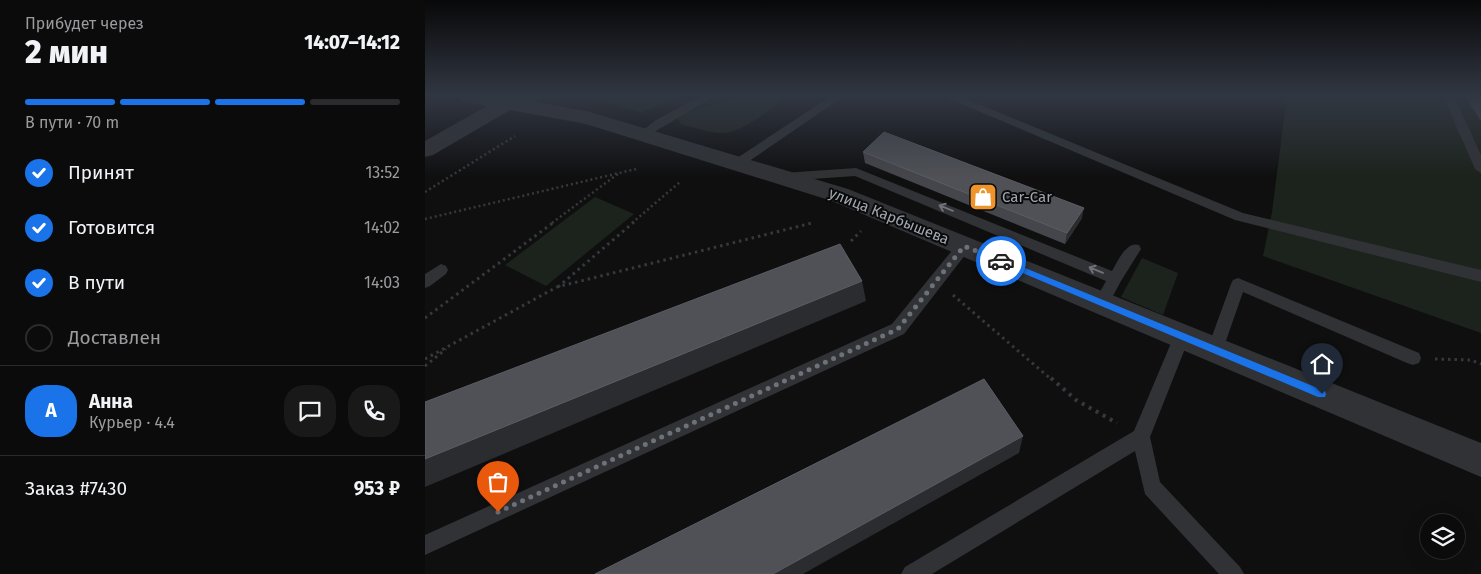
<!DOCTYPE html>
<html lang="ru">
<head>
<meta charset="utf-8">
<style>
  :root { --surface:#0b0b0c; --page:#19191a; --text:#f1f3f6; --muted:#9a9b9d; --line:#2b2b2d; --accent:#1a73e8 }
  body { margin:0; font-family:"Fira Sans",sans-serif; background:var(--page); color:var(--text); height:100vh; display:flex; flex-direction:column; font-size:19px; white-space:nowrap }
  * { box-sizing:border-box; margin:0 }
  p { font-size:16px; color:var(--muted) }
  .icon { flex:none; width:28px; height:28px; fill:none; stroke:currentColor; stroke-width:2; stroke-linecap:round; stroke-linejoin:round }
  .map { position:relative; flex:1; overflow:hidden }
  .drawer { display:flex; flex-direction:column; background:var(--surface); width:425px }
  .drawer>* { flex:none }
  .fabs { position:absolute; left:995px; top:514px; display:grid; gap:10px }
  .fabs a { display:grid; place-items:center; width:45px; height:45px; border-radius:50%; background:var(--surface); box-shadow:0 5px 20px #0002,0 0 0 1px var(--line); font-size:25px }
  .pin { position:absolute; display:grid; place-items:center; width:42px; height:42px; color:#fff; margin:-51px -21px; border-radius:50% 50% 50% 0; rotate:-45deg; box-shadow:0 0 5px #0007 }
  .pin .icon { rotate:45deg }
  .courier { position:absolute; display:grid; place-items:center; width:50px; height:50px; margin:-25px; border:4px solid #1a73e8; border-radius:50%; background:#fff; color:#222; box-shadow:0 1px 6px #0007 }
  .summary em { font-style:normal; font-weight:800 }
  .summary div { display:flex; flex-direction:column-reverse }
  .summary { display:flex; align-items:center; justify-content:space-between; height:85px; padding:0 25px }
  h1 { font-size:32px; font-weight:800; line-height:38px }
  .bar { display:grid; grid-template-columns:repeat(4,1fr); gap:8px 5px; align-content:center; height:60px; padding:0 25px }
  .bar i { height:6px; border-radius:4px; background:var(--line) }
  .bar .current { background:var(--accent) }
  .bar p { grid-column:span 4 }
  .line { display:flex; align-items:center; gap:12px; padding:0 25px; border-top:1px solid var(--line) }
  .line div { flex:1 }
  .round { display:grid; place-items:center; flex:none; width:52px; height:52px; border-radius:20px; background:var(--page) }
  ol { padding:0 25px; list-style:none }
  li { display:flex; align-items:center; gap:15px; height:55px }
  li p { margin-inline-start:auto }
  li .icon { padding:5px; border-radius:50%; background:var(--accent); color:#fff; stroke-width:4 }
  li:last-child { color:var(--muted) }
  li i { width:28px; height:28px; border:2px solid var(--line); border-radius:50% }
  main { display:flex; flex:1; min-height:0 }
  .map>svg:first-child { display:block }
  .green { fill:#1c231c }
  .lines { fill:none; stroke-linecap:round; stroke-linejoin:round }
  .path-far2 { stroke:#36393c; stroke-width:2.5; stroke-dasharray:2 3; stroke-linecap:butt }
  .path-far1 { stroke:#36393c; stroke-width:3; stroke-dasharray:2.5 4; stroke-linecap:butt }
  .path { stroke:#36393c; stroke-width:4; stroke-dasharray:3 5; stroke-linecap:butt }
  .service { fill:#303235; fill-rule:evenodd }
  .tertiary { fill:#303235; fill-rule:evenodd }
  .wall { fill:#45464b }
  .shaded-wall { fill:#2b2c2f }
  .building { fill:#4f5156; stroke:#5b5e64 }
  .oneway { stroke:#6e7279 }
  .route { fill:#1a73e8 }
  .done { stroke:#6d7279; stroke-width:5; stroke-dasharray:0 9 }
  .labels { text-anchor:middle; stroke-width:4; stroke-linejoin:round; paint-order:stroke }
  .poi-label { font-size:15px; fill:#a0a7b1; stroke:#0a0a0b; text-anchor:start }
  .street-label { font-size:15px; fill:#a0a7b1; stroke:#0a0a0b }
</style>
</head>
<body>
<main>
<section class="drawer">
<div class="summary"><div><h1>2 мин</h1><p>Прибудет через</p></div><em>14:07–14:12</em></div>
<div class="bar"><i class="current"></i><i class="current"></i><i class="current"></i><i></i><p>В пути · 70 m</p></div>
<ol>
<li><svg class="icon" aria-label="check" viewBox="0 0 24 24"><path d="M5 12l5 5 9-10"/></svg>Принят<p>13:52</p></li>
<li><svg class="icon" aria-label="check" viewBox="0 0 24 24"><path d="M5 12l5 5 9-10"/></svg>Готовится<p>14:02</p></li>
<li><svg class="icon" aria-label="check" viewBox="0 0 24 24"><path d="M5 12l5 5 9-10"/></svg>В пути<p>14:03</p></li>
<li><i></i>Доставлен</li>
</ol>
<div class="line" style="height:90px"><b class="round" style="background:var(--accent);color:#fff">А</b><div><b>Анна</b><p>Курьер · 4.4</p></div><a class="round"><svg class="icon" aria-label="chat" viewBox="0 0 24 24"><path d="M4 5h16v11H9l-5 4z"/></svg></a><a class="round"><svg class="icon" aria-label="phone" viewBox="0 0 24 24"><path d="M5 4h4l2 5-3 2q2 4 5 5l2-3 5 2v4C11 20 4 13 5 4z"/></svg></a></div>
<div class="line" style="height:65px"><div>Заказ #7430</div><b>953 ₽</b></div>
</section>
<div class="map">
<svg width="1056" height="574" viewBox="0 0 1056 574">
  <rect width="100%" height="100%" fill="#0f0f10"/>
  <g class="green">
    <path d="M 161,96 L 254,96 L 216,113 Z"/>
    <path d="M 320,96 L 362,96 C 347,108 318,133 298,133 C 284,133 270,128 256,124 L 251,116 L 275,108 Z"/>
    <path d="M 862,96 L 1056,96 L 1056,333 L 838,256 L 847,212 Z"/>
    <path d="M 170,197 L 209,214 L 121,286 L 80,265 Z"/>
    <path d="M 717,258 L 753,273 L 738,315 L 696,297 Z"/>
  </g>
  <g class="lines">
    <g class="path-far2">
      <path d="M 0,192 L 90,136"/>
      <path d="M 0,219 L 211,169"/>
      <path d="M 127,223 L 194,173"/>
      <path d="M 207,223 L 255,182"/>
    </g>
    <g class="path-far1">
      <path d="M 426,241 L 436,231"/>
      <path d="M 133,287 L 209,222"/>
      <path d="M 528,295 L 627,380"/>
      <path d="M 0,318 L 129,222"/>
      <path d="M 0,359 L 132,287 L 387,223"/>
      <path d="M 1010,359 L 1046,360 L 1056,364"/>
      <path d="M 0,366 L 21,349"/>
    </g>
    <path class="path" d="M 626,378 L 651,400 L 692,423"/>
    <g class="service">
      <path d="M 76,96 L 87,96 L 87,99 L 101,96 L 124,96 L 119,99 L 80,107 L 74,104 Z"/>
      <path d="M 276,96 L 290,96 L 219,138 L 213,134 L 231,120 Z"/>
      <path d="M 406,96 L 419,96 L 317,166 L 309,166 L 307,163 L 309,160 Z"/>
      <path d="M 518,96 L 534,96 L 818,213 L 1056,270 L 1056,282 L 810,220 Z"/>
      <path d="M 1018,96 L 1029,96 L 1056,155 L 1056,173 L 1050,169 Z"/>
      <path d="M 431,168 L 687,271 C 693,261 701,241 714,245 L 716,249 L 696,281 L 682,307 L 677,309 L 672,307 L 669,303 L 681,281 L 430,176 L 358,181 L 352,177 L 358,173 Z"/>
      <path d="M 539,241 L 544,242 L 546,246 L 544,250 L 479,334 L 0,555 L 0,535 L 467,324 L 534,242 Z"/>
      <path d="M 16,264 L 21,266 L 23,270 L 21,274 L 5,286 L 0,288 L 0,274 Z"/>
      <path d="M 813,278 L 994,353 L 996,358 L 994,363 L 988,365 L 982,363 L 818,292 L 796,355 L 790,357 L 784,355 L 782,350 L 806,284 L 808,280 Z"/>
      <path d="M 757,329 L 763,331 L 765,336 L 725,437 L 735,482 L 815,567 L 819,574 L 794,574 L 720,494 L 710,451 L 507,574 L 476,574 L 480,567 L 709,431 L 749,336 L 751,331 Z"/>
    </g>
    <path class="tertiary" d="M 31,96 L 78,96 L 165,112 L 423,189 L 1056,443 L 1056,477 L 407,201 L 161,124 L 85,110 L 8,155 L 0,157 L 0,141 L 62,106 L 34,100 Z"/>
  </g>
  <g class="wall">
    <path d="M 1042,96 L 1056,96 L 1056,121 L 1041,98 Z"/>
    <path d="M 438,152 L 657,218 L 640,244 L 440,163 Z"/>
  </g>
  <g class="shaded-wall">
    <path d="M 659,208 L 657,218 L 640,244 L 642,233 Z"/>
    <path d="M 437,281 L 441,301 L 0,487 L 0,459 Z"/>
    <path d="M 598,436 L 594,453 L 378,574 L 348,574 Z"/>
  </g>
  <g class="building">
    <path d="M 459,132 L 659,208 L 642,233 L 438,152 Z"/>
    <path d="M 415,244 L 437,281 L 0,459 L 0,402 Z"/>
    <path d="M 559,379 L 598,436 L 348,574 L 170,574 Z"/>
  </g>
  <defs><path id="oneway-shaft" d="M-6 0H5M1.5-3L5.5 0L1.5 3" fill="none" stroke-width="1.6" stroke-linecap="round" stroke-linejoin="round" transform="scale(1.25)"/></defs>
  <g class="oneway">
    <use href="#oneway-shaft" transform="translate(521 208) rotate(-158)"/>
    <use href="#oneway-shaft" transform="translate(671 270) rotate(-158)"/>
  </g>
  <linearGradient id="sky" x2="0" y2="1"><stop stop-color="#080809"/><stop offset="0.54" stop-color="#313742"/><stop offset="1" stop-color="#313742" stop-opacity="0"/></linearGradient>
  <rect width="1056" height="177" fill="url(#sky)"/>
  <path class="route" d="M 576,258 L 900,391 L 901,394 L 900,397 L 893,397 L 574,263 L 574,259 Z"/>
  <g class="lines">
    <path class="done" d="M 73,512 L 473,329 L 539,246 L 576,261"/>
  </g>
  <defs>
    <symbol id="shop-square" viewBox="-11 -11 22 22"><rect x="-9" y="-9" width="18" height="18" rx="4" fill="#ee942a" stroke="#0a0a0b"/><path d="M-5-2.5h2.3a2.7 3.5 0 0 1 5.4 0H5L5.5 6h-11ZM-1.5-2.5h3a1.5 2.3 0 0 0-3 0Z" fill="#fff"/></symbol>
  </defs>
  <g fill-rule="evenodd">
    <use href="#shop-square" x="542" y="181" width="32" height="32"/>
  </g>
  <g class="labels">
    <g class="poi-label">
      <text x="577" y="202">Car-Car</text>
    </g>
    <g class="street-label">
      <text transform="translate(464 216) rotate(22)" y="5">улица Карбышева</text>
    </g>
  </g>
</svg>
<div class="fabs">
<a><svg class="icon" aria-label="layers" viewBox="0 0 24 24"><path d="M12 4l9 5-9 5-9-5zM3 14l9 5 9-5"/></svg></a>
</div>
<div class="pin" style="left:73px;top:512px;background:#ea580c"><svg class="icon" aria-label="bag" viewBox="0 0 24 24"><path d="M5 8h14l-1 12H6zM9 8a3 3 0 0 1 6 0"/></svg></div>
<div class="pin" style="left:897px;top:394px;background:#1f2937"><svg class="icon" aria-label="home" viewBox="0 0 24 24"><path d="M3 11l9-7 9 7M6 9v11h12V9"/></svg></div>
<div class="courier" style="left:576px;top:261px"><svg class="icon" aria-label="car" viewBox="0 0 24 24"><path d="M5 17H2v-5l4-1 3-4h7l3 4 3 1v5h-3M9 17h6M6 11h13"/><circle cx="7" cy="17" r="2"/><circle cx="17" cy="17" r="2"/></svg></div>
</div>
</main>
</body>
</html>
